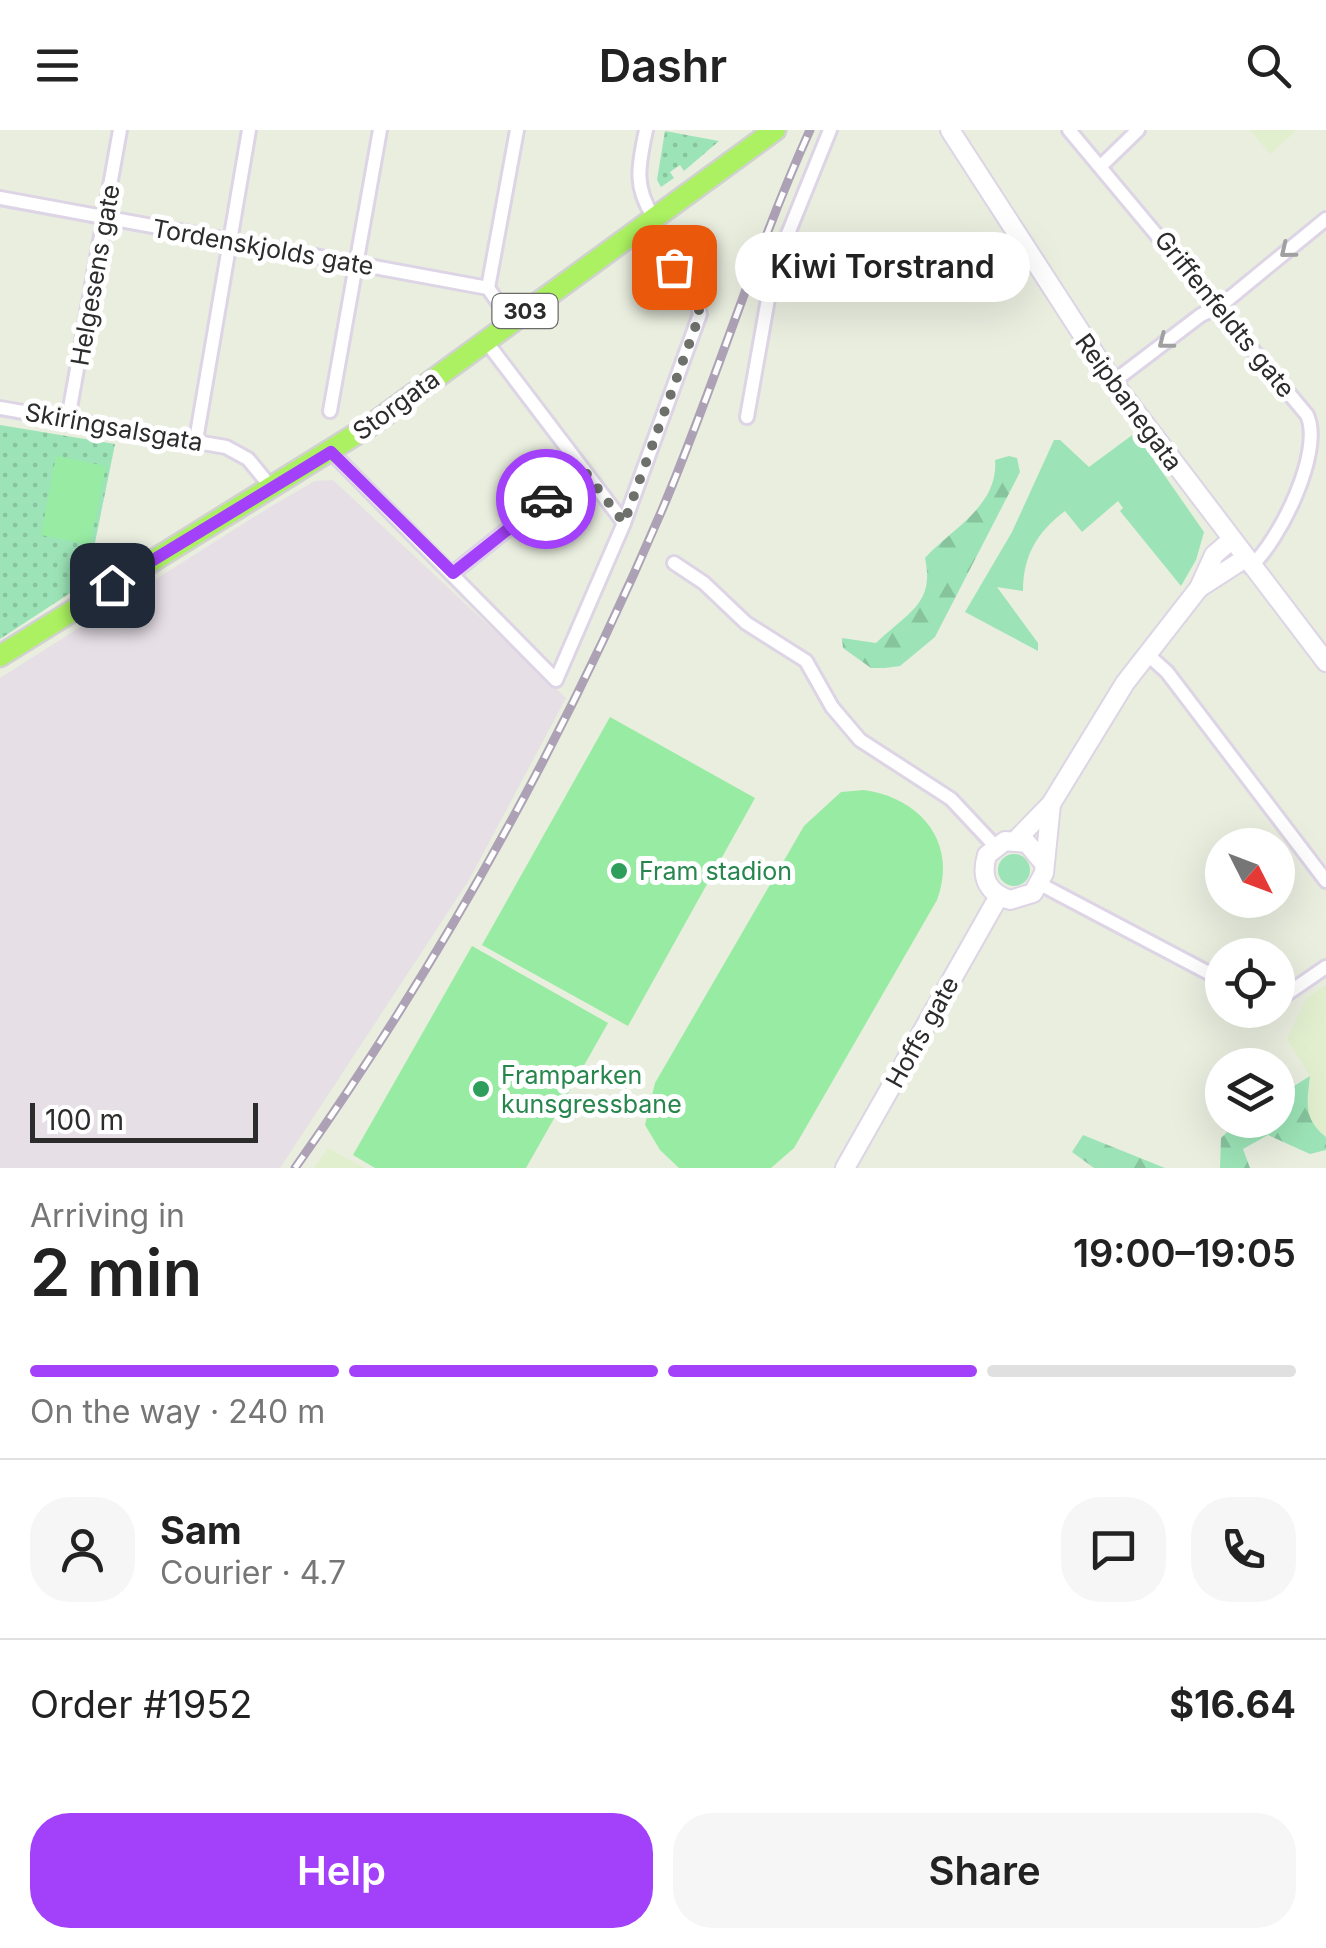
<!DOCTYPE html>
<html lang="en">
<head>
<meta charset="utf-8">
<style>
  :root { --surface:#fff; --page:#f6f6f6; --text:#222; --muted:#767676; --line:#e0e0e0; --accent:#a340fa }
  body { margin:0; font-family:Inter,sans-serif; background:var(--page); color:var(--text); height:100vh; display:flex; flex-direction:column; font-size:38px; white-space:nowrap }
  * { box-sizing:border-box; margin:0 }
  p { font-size:32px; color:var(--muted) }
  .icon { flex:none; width:55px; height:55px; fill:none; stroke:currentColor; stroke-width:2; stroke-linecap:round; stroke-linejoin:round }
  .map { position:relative; height:1038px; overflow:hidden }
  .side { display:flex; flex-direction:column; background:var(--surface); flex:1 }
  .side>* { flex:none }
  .needle { width:65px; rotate:132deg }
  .fabs { position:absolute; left:1205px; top:698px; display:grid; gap:20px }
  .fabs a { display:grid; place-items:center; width:90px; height:90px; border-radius:50%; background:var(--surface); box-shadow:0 10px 40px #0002; font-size:50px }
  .scale { position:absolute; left:30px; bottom:25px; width:228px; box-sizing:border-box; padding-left:10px; border:5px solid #2c2c2c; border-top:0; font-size:28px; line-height:35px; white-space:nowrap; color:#2c2c2c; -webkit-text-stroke:8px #fff; paint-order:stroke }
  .pin { position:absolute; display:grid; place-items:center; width:85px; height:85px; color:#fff; margin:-42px; border-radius:20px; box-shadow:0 5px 15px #0006 }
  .courier { position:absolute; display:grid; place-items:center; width:100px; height:100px; margin:-50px; border:8px solid #a340fa; border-radius:50%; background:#fff; color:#222; box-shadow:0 2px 12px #0007 }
  .bubble { position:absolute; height:70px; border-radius:35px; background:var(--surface); box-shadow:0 10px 40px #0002; font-size:32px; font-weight:600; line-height:70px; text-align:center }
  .summary em { font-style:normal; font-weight:600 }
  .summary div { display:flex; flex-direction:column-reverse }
  .summary { display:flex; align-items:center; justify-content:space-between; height:170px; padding:0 30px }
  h1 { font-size:65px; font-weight:600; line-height:75px }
  .bar { display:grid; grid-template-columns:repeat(4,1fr); gap:15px 10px; align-content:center; height:120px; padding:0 30px }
  .bar i { height:12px; border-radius:8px; background:var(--line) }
  .bar .current { background:var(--accent) }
  .bar p { grid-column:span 4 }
  .line { display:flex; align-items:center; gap:25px; padding:0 30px; border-top:2px solid var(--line) }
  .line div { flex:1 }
  .round { display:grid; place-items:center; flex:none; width:105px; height:105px; border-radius:40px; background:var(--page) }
  .cta { display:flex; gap:20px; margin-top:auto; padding:20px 30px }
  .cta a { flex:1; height:115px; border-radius:40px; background:var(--accent); color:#fff; font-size:40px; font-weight:600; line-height:115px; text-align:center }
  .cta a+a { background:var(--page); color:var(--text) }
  header { display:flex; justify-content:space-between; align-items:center; height:130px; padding:0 30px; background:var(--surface); font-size:45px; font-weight:600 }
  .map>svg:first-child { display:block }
  .industrial { fill:#e6dfe6 }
  .education { fill:#e2efcf }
  .grass { fill:#9ce4b7 }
  .forest { fill:url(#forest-firs) }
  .park { fill:url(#park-dots) }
  .pitch { fill:#98eba3 }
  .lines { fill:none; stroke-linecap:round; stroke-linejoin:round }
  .minor-casing { stroke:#ddd4e5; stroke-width:18 }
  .secondary-casing { stroke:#ddd4e5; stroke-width:22 }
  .primary-casing { stroke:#d1d1d1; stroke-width:25 }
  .minor { stroke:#fff; stroke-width:12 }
  .secondary { stroke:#fff; stroke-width:18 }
  .primary { stroke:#abf161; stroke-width:20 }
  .rail-casing { stroke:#ada1b6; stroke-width:9 }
  .rail { stroke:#fff; stroke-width:5; stroke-dasharray:15; stroke-linecap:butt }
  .oneway { stroke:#a0a0a0 }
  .done { stroke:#6e706b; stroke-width:10; stroke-dasharray:0 18 }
  .route { stroke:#a340fa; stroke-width:12 }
  .leisure-dot { fill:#2e9e5b; stroke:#fff; stroke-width:4 }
  .labels { text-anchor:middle; stroke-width:10; stroke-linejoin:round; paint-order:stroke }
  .shield { fill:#fff; stroke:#6b6b6b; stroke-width:2.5 }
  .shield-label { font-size:22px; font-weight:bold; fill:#2c2c2c }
  .street-label { font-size:25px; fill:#2c2c2c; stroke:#fff }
  .leisure-label { font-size:25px; fill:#27864d; stroke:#fff; text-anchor:start }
</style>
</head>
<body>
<header><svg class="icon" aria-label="menu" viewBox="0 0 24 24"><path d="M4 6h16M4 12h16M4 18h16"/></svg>Dashr<svg class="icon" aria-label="search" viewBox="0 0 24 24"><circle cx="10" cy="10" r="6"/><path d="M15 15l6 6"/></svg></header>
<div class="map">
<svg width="1326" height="1038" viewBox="0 0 1326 1038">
  <defs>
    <pattern id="forest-firs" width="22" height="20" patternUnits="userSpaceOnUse" patternTransform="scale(2.5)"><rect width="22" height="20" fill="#9ce4b7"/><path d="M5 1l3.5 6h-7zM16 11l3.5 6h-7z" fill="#87c49e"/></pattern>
    <pattern id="park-dots" width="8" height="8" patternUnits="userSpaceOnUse" patternTransform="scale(2.5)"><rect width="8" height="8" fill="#9ce4b7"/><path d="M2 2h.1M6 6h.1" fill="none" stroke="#87c49e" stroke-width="1.8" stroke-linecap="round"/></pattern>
  </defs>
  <rect width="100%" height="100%" fill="#e9eedf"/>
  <path class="industrial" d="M 333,350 L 566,568 L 469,750 L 280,1038 L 0,1038 L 0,548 L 270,377 L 315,351 Z"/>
  <g class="education">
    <path d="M 1250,0 L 1297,0 L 1270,24 Z"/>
    <path d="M 1326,855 L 1326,1007 L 1313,996 L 1307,983 L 1310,946 L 1287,909 L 1307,868 Z"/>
    <path d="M 328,1018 L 365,1038 L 314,1038 Z"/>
  </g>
  <g class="grass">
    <path d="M 1135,303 L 1204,402 L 1196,430 L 1181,456 L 1120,381 L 1123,378 L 1118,371 L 1082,402 L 1065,381 C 1037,402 1023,426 1023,461 L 997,457 L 1038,513 L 1038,521 L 965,482 L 1012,402 L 1054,310 L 1060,310 L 1089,337 Z"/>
    <circle cx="1014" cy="740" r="16"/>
  </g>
  <g class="forest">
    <path d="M 1009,326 L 1017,328 L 1020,342 L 935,507 L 900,536 L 885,538 L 871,538 L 843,518 L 842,508 L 876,513 C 908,482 935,474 925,428 C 951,399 999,376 995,330 Z"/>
    <path d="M 1310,946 C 1307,973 1303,989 1326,1007 L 1326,1020 L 1310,1024 L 1268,1005 L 1243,1019 L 1250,1038 L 1220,1038 L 1221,1008 L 1240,990 L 1278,990 L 1278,966 Z"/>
    <path d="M 1083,1005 L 1165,1038 L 1094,1038 L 1072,1022 Z"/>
  </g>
  <g class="park">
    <path d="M 665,1 L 719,11 L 684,41 L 680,35 L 670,42 L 674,48 L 661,57 L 657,50 Z"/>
    <path d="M 0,295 L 115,314 L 87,452 L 0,509 Z"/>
  </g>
  <g class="pitch">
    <path d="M 56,326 L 106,336 L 90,415 L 41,405 Z"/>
    <path d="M 610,587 L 755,668 L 628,896 L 482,815 Z"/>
    <path d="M 864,660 C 921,668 958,713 937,770 L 794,1018 L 771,1038 L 679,1038 L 660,1020 L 645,995 L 655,953 L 804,696 L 841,662 Z"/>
    <path d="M 472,816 L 608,893 L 526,1038 L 375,1038 L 353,1025 Z"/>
  </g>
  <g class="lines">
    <defs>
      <g id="minor">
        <path d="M 646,0 C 639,34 633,56 653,86"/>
        <path d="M 1069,0 L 1307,285 C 1324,321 1279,412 1250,437"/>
        <path d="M 1102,35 L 1138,0"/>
        <path d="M 0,68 L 488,158 L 511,191"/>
        <path d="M 488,158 L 517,0"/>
        <path d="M 485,210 L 624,393"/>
        <path d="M 1113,252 L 1201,185 L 1220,176 L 1326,89"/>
        <path d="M 0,278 L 226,317 L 248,329 L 271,357"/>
        <path d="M 330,281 L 380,0"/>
        <path d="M 747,287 L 773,141 L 830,0"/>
        <path d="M 68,289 L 120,0"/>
        <path d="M 196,310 L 249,0"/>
        <path d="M 331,322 L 556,550 L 624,393 L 700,184 L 696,169 L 644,94"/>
        <path d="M 674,433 L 704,453 L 746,493 L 806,531 L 832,577 L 860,610 L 951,669 L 995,716"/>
        <path d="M 453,443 L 583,339"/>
        <path d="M 1147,524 L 1167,542 L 1326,751"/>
        <path d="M 1040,754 L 1222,850"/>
        <path d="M 1278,870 L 1326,837"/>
      </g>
      <g id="secondary">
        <path d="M 950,0 L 1113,252 L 1326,532"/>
        <path d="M 1199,458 L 1244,429"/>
        <path d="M 1016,710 L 1051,674 L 1125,553 L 1199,458 L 1214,425 L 1230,411"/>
        <path d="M 1042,731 L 1027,713 L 1005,711 L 987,725 C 980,748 988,763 1010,770 L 1033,763 L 1044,743 L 1051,674"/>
        <path d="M 845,1038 L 999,766"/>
      </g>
      <path id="primary" d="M 0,526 L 374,293 L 775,0"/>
    </defs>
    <use href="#minor" class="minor-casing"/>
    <use href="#secondary" class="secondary-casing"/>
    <use href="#primary" class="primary-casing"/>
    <use href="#minor" class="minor"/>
    <use href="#secondary" class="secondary"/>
    <use href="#primary" class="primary"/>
    <defs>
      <path id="rail" d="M 295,1038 C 440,833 563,611 662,380 C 715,255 754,124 810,0"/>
    </defs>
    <use href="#rail" class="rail-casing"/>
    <use href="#rail" class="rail"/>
  </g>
  <defs><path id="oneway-chevron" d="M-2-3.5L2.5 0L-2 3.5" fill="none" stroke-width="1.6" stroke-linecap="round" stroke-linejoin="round" transform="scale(2.5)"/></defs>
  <g class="oneway">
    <use href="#oneway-chevron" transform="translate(1287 121) rotate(141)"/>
    <use href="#oneway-chevron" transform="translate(1165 212) rotate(142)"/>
  </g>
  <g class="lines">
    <path class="done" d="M 546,369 L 583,339 L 624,393 L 700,184 L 696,169 L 674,137"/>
    <path class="route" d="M 112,455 L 331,322 L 453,443 L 546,369"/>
  </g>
  <g class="leisure-dot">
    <circle cx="619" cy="741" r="10"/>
    <circle cx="481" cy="959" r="10"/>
  </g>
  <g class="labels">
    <rect class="shield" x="492.5" y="164" width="65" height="34" rx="8"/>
    <g class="shield-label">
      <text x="525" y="189">303</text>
    </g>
    <g class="street-label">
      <text transform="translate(263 117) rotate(10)" y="9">Tordenskjolds gate</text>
      <text transform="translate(95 145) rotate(-80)" y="9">Helgesens gate</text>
      <text transform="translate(1225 184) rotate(51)" y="9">Griffenfeldts gate</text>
      <text transform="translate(1129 272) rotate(54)" y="9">Reipbanegata</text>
      <text transform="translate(396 275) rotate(-36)" y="9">Storgata</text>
      <text transform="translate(114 297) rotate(10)" y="9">Skiringsalsgata</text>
      <text transform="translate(922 902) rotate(-61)" y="9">Hoffs gate</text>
    </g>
    <g class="leisure-label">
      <text x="639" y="750">Fram stadion</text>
      <text x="501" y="954">Framparken<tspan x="501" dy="29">kunsgressbane</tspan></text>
    </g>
  </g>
</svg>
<div class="fabs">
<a><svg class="needle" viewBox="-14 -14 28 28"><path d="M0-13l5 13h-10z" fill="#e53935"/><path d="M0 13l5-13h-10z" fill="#767676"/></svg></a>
<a><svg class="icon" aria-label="locate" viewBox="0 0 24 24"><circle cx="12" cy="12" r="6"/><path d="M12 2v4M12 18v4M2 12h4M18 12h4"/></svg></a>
<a><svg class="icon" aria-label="layers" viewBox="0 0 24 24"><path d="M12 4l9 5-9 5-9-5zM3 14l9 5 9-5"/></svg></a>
</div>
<div class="scale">100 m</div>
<div class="pin" style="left:674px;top:137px;background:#ea580c"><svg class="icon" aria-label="bag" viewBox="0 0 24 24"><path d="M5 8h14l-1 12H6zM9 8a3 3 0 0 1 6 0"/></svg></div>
<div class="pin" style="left:112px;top:455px;background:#1f2937"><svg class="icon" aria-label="home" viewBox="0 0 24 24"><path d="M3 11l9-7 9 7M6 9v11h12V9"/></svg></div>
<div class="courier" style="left:546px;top:369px"><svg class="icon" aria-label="car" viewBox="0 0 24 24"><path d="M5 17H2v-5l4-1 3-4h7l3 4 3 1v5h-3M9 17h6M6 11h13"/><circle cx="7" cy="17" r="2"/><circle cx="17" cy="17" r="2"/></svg></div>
<div class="bubble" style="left:735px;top:102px;width:295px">Kiwi Torstrand</div>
</div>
<section class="side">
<div class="summary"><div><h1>2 min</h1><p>Arriving in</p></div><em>19:00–19:05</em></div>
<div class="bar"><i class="current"></i><i class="current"></i><i class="current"></i><i></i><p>On the way · 240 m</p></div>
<div class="line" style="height:180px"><a class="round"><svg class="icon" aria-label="person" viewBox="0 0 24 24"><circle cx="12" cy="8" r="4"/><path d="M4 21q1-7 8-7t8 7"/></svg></a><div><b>Sam</b><p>Courier · 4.7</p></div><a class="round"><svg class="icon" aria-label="chat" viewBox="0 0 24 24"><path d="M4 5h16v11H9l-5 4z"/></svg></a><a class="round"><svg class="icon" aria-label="phone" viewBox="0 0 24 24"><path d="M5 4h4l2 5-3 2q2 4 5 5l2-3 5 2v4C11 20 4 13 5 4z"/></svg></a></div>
<div class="line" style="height:130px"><div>Order #1952</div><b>$16.64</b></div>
<div class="cta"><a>Help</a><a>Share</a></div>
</section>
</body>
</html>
